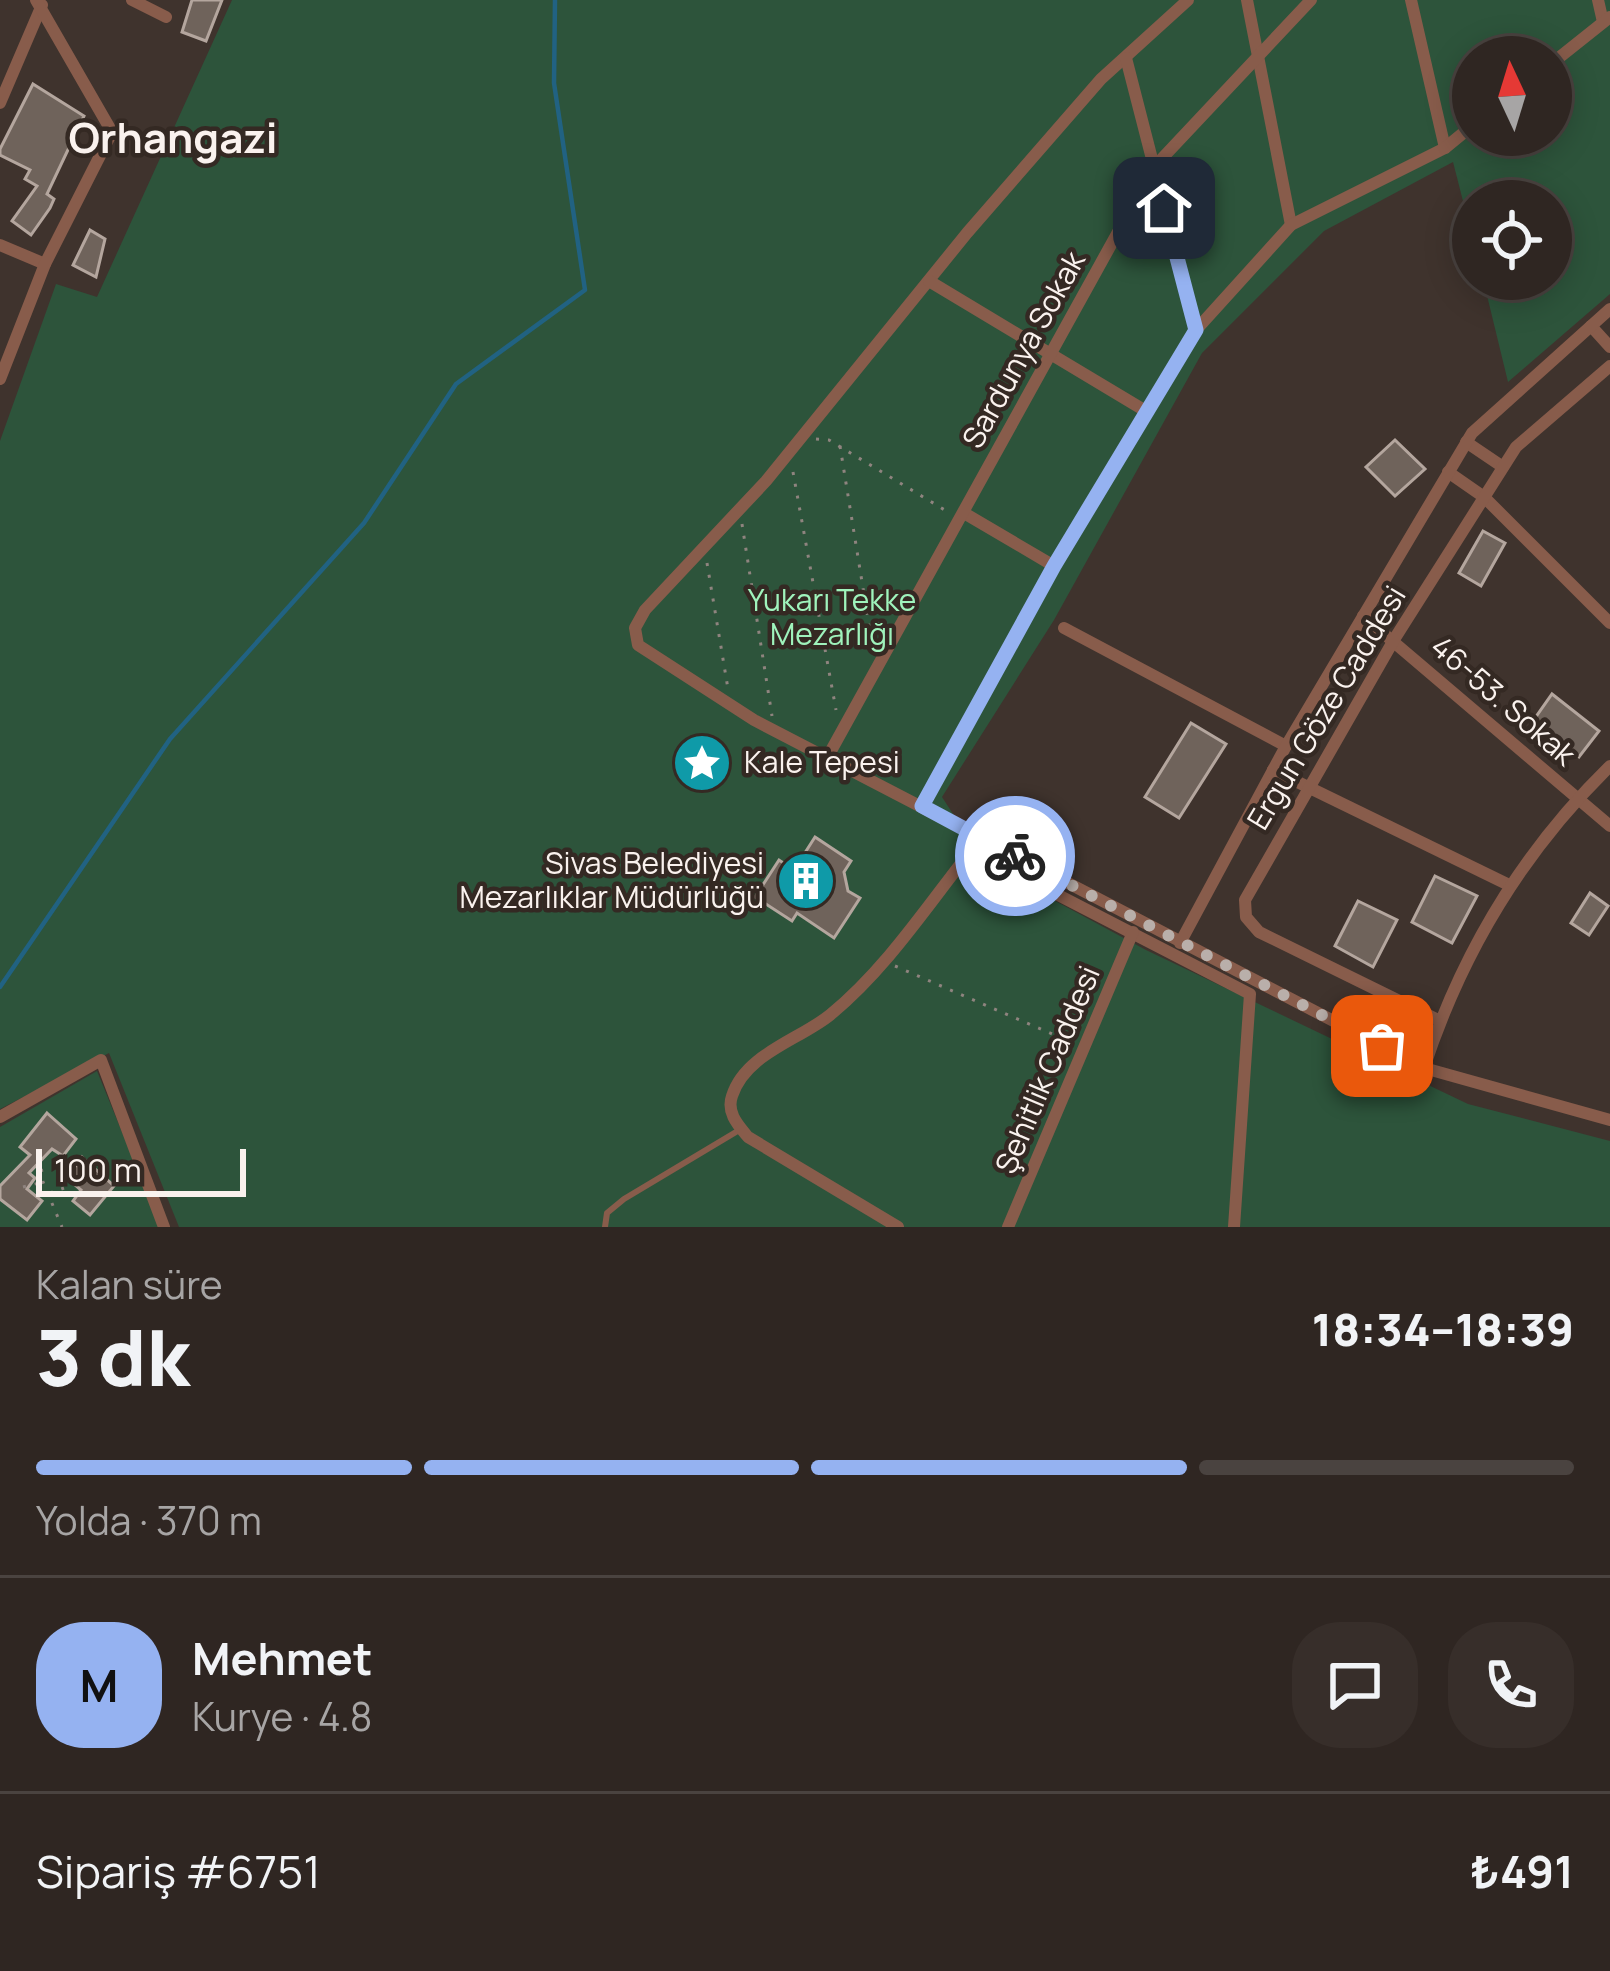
<!DOCTYPE html>
<html lang="tr">
<head>
<meta charset="utf-8">
<style>
  :root { --surface:#2f2622; --page:#372e2a; --text:#f1f3f6; --muted:#a7a5a5; --line:#4a4340; --accent:#95b2f1 }
  body { margin:0; font-family:Manrope,sans-serif; background:var(--page); color:var(--text); height:100vh; display:flex; flex-direction:column; font-size:45px; white-space:nowrap }
  * { box-sizing:border-box; margin:0 }
  p { font-size:39px; color:var(--muted) }
  .icon { flex:none; width:66px; height:66px; fill:none; stroke:currentColor; stroke-width:2; stroke-linecap:round; stroke-linejoin:round }
  .map { position:relative; height:1227px; overflow:hidden }
  .details { display:flex; flex-direction:column; background:var(--surface); flex:1 }
  .details>* { flex:none }
  .needle { width:78px; rotate:356deg }
  .tools { position:absolute; left:1452px; top:36px; display:grid; gap:24px }
  .tools a { display:grid; place-items:center; width:120px; height:120px; border-radius:50%; background:var(--surface); box-shadow:0 6px 30px #0003,0 0 0 3px var(--line); font-size:60px }
  .scale { position:absolute; left:36px; bottom:30px; width:210px; box-sizing:border-box; padding-left:12px; border:6px solid #faf2ee; border-top:0; font-size:33px; line-height:42px; white-space:nowrap; color:#faf2ee; -webkit-text-stroke:9px #342923; paint-order:stroke }
  .pin { position:absolute; display:grid; place-items:center; width:102px; height:102px; color:#fff; margin:-51px; border-radius:24px; box-shadow:0 6px 18px #0006 }
  .courier { position:absolute; display:grid; place-items:center; width:120px; height:120px; margin:-60px; border:9px solid #95b2f1; border-radius:50%; background:#fff; color:#222; box-shadow:0 3px 15px #0007 }
  .headline em { font-style:normal; font-weight:800 }
  .headline div { display:flex; flex-direction:column-reverse }
  .headline { display:flex; align-items:center; justify-content:space-between; height:204px; padding:0 36px }
  h1 { font-size:78px; font-weight:800; line-height:90px }
  .bar { display:grid; grid-template-columns:repeat(4,1fr); gap:18px 12px; align-content:center; height:144px; padding:0 36px }
  .bar i { height:15px; border-radius:9px; background:var(--line) }
  .bar .current { background:var(--accent) }
  .bar p { grid-column:span 4 }
  .line { display:flex; align-items:center; gap:30px; padding:0 36px; border-top:3px solid var(--line) }
  .line div { flex:1 }
  .round { display:grid; place-items:center; flex:none; width:126px; height:126px; border-radius:48px; background:var(--page) }
  .map>svg:first-child { display:block }
  .green { fill:#2d543b; fill-rule:evenodd }
  .lines { fill:none; stroke-linecap:round; stroke-linejoin:round }
  .stream { stroke:#216282; stroke-width:4.5 }
  .building { fill:#6f635b; stroke:#b4a69e; stroke-width:3 }
  .path { stroke:#8f847f; stroke-width:3; stroke-dasharray:3 9; stroke-linecap:butt }
  .lane { stroke:#885c4b; stroke-width:6 }
  .street { stroke:#885c4b; stroke-width:12 }
  .done { stroke:#b9afaa; stroke-width:12; stroke-dasharray:0 21.6 }
  .route { stroke:#95b2f1; stroke-width:15 }
  .labels { text-anchor:middle; stroke-width:9; stroke-linejoin:round; paint-order:stroke }
  .street-label { font-size:30px; fill:#faf2ee; stroke:#342923 }
  .park-label { font-size:30px; fill:#9ff3bc; stroke:#342923 }
  .poi-label { font-size:30px; fill:#faf2ee; stroke:#342923; text-anchor:start }
  .district-label { font-size:42px; font-weight:bold; fill:#faf2ee; stroke:#342923 }
</style>
</head>
<body>
<div class="map">
<svg width="1610" height="1227" viewBox="0 0 1610 1227">
  <rect width="100%" height="100%" fill="#3f332d"/>
  <g class="green">
    <path d="M 232,0 L 1610,0 L 1610,294 L 1508,382 L 1483,279 L 1551,279 L 1551,201 L 1473,201 L 1473,240 L 1453,162 L 1324,231 L 1202,353 L 1054,620 L 942,797 L 985,863 L 1146,950 L 1468,1104 L 1610,1141 L 1610,1227 L 179,1227 L 109,1053 L 0,1109 L 0,441 L 56,284 L 97,297 ZM 1473,57 L 1551,57 L 1551,135 L 1473,135 Z"/>
    <path d="M 97,1071 L 161,1227 L 0,1227 L 0,1127 Z"/>
  </g>
  <g class="lines">
    <path class="stream" d="M 0,987 L 170,739 L 364,523 L 456,384 L 585,290 L 554,83 L 555,0"/>
  </g>
  <g class="building">
    <path d="M 192,0 L 222,0 L 206,41 L 182,32 Z"/>
    <path d="M 33,84 L 84,116 L 47,194 L 54,199 L 50,208 L 31,235 L 12,221 L 37,186 L 25,179 L 30,170 L 0,155 L 0,149 Z"/>
    <path d="M 90,230 L 105,239 L 96,277 L 73,265 Z"/>
    <path d="M 1395,440 L 1425,469 L 1395,496 L 1366,467 Z"/>
    <path d="M 1483,531 L 1505,543 L 1481,586 L 1459,573 Z"/>
    <path d="M 1552,694 L 1599,731 L 1579,757 L 1533,721 Z"/>
    <path d="M 1191,723 L 1226,744 L 1179,818 L 1145,797 Z"/>
    <path d="M 815,837 L 851,861 L 844,872 L 848,891 L 860,898 L 834,938 L 797,913 L 792,921 L 755,897 L 779,860 L 794,870 Z"/>
    <path d="M 1435,876 L 1477,896 L 1452,943 L 1412,922 Z"/>
    <path d="M 1590,893 L 1608,906 L 1589,935 L 1571,923 Z"/>
    <path d="M 1358,901 L 1397,920 L 1373,967 L 1335,946 Z"/>
    <path d="M 47,1113 L 76,1139 L 63,1156 L 52,1149 L 29,1173 L 35,1178 L 27,1189 L 42,1201 L 27,1220 L 0,1199 L 0,1186 L 30,1155 L 20,1147 Z"/>
    <path d="M 82,1157 L 114,1186 L 90,1215 L 73,1201 L 81,1190 L 67,1178 Z"/>
  </g>
  <g class="lines">
    <g class="path">
      <path d="M 816,439 L 829,440 L 948,512"/>
      <path d="M 840,446 L 873,650"/>
      <path d="M 793,472 L 836,710"/>
      <path d="M 742,524 L 772,716"/>
      <path d="M 707,563 L 728,689"/>
      <path d="M 895,966 L 1073,1043"/>
      <path d="M 40,1157 L 43,1182 L 62,1227"/>
      <path d="M 23,1187 L 43,1182"/>
      <path d="M 50,1193 L 64,1188"/>
    </g>
    <path class="lane" d="M 605,1227 L 607,1213 L 624,1199 L 741,1129"/>
    <g class="street">
      <path d="M 132,0 L 166,17"/>
      <path d="M 1188,0 L 1101,79 L 967,233 L 766,481 L 645,610 L 635,628 L 638,645 L 754,720 L 1424,1068 L 1610,1120"/>
      <path d="M 1247,0 L 1291,225"/>
      <path d="M 1411,0 L 1445,148"/>
      <path d="M 1598,0 L 1603,22"/>
      <path d="M 1126,58 L 1196,330"/>
      <path d="M 1551,64 L 1610,17"/>
      <path d="M 0,103 L 42,5"/>
      <path d="M 0,245 L 45,264"/>
      <path d="M 929,281 L 1144,410"/>
      <path d="M 1591,326 L 1610,347"/>
      <path d="M 0,379 L 45,264 L 112,132 L 36,0"/>
      <path d="M 1466,442 L 1503,467"/>
      <path d="M 1448,472 L 1484,497 L 1610,623"/>
      <path d="M 964,513 L 1054,566"/>
      <path d="M 1363,616 L 1610,826"/>
      <path d="M 1064,628 L 1286,746"/>
      <path d="M 827,758 L 1154,167 L 1311,0"/>
      <path d="M 1273,770 L 1507,884"/>
      <path d="M 922,806 L 1054,566 L 1196,330 L 1291,225 L 1445,148 L 1473,125"/>
      <path d="M 981,838 L 992,861 L 1250,994 L 1234,1227"/>
      <path d="M 1180,943 L 1286,746 L 1472,433 L 1610,309"/>
      <path d="M 1440,1021 L 1259,932 L 1246,917 L 1245,900 L 1395,638 L 1516,447 L 1610,366"/>
      <path d="M 1424,1068 C 1462,952 1523,851 1610,766"/>
      <path d="M 0,1117 L 101,1060 L 164,1227"/>
      <path d="M 898,1227 L 748,1137 C 739,1126 726,1113 732,1096 C 745,1054 799,1040 830,1015 C 889,967 933,897 981,838"/>
      <path d="M 1008,1227 L 1133,932"/>
    </g>
  </g>
  <g class="lines">
    <path class="done" d="M 1015,856 L 1382,1046"/>
    <path class="route" d="M 1015,856 L 922,806 L 1054,566 L 1196,330 L 1164,208"/>
  </g>
  <defs>
    <symbol id="sight-disc" viewBox="-11 -11 22 22"><circle r="9.5" fill="#0f9aa8" stroke="#342923"/><path d="M0-6L1.8-2.2L6-1.7L2.9 1.2L3.7 5.4L0 3.3L-3.7 5.4L-2.9 1.2L-6-1.7L-1.8-2.2Z" fill="#fff"/></symbol>
    <symbol id="building-disc" viewBox="-11 -11 22 22"><circle r="9.5" fill="#0f9aa8" stroke="#342923"/><path d="M-4-6H4V6H1V3H-1V6H-4ZM-2.5-4.3h1.7v1.8h-1.7ZM.8-4.3h1.7v1.8H.8ZM-2.5-1h1.7V.8h-1.7ZM.8-1h1.7V.8H.8Z" fill="#fff"/></symbol>
  </defs>
  <g fill-rule="evenodd">
    <use href="#sight-disc" x="669" y="730" width="66" height="66"/>
    <use href="#building-disc" x="773" y="848" width="66" height="66"/>
  </g>
  <g class="labels">
    <g class="street-label">
      <text transform="translate(1024 350) rotate(-61)" y="10">Sardunya Sokak</text>
      <text transform="translate(1503 701) rotate(41)" y="10">46-53. Sokak</text>
      <text transform="translate(1327 708) rotate(-59)" y="10">Ergun Göze Caddesi</text>
      <text transform="translate(1048 1070) rotate(-67)" y="10">Şehitlik Caddesi</text>
    </g>
    <g class="park-label">
      <text x="832" y="611">Yukarı Tekke<tspan x="832" dy="34">Mezarlığı</tspan></text>
    </g>
    <g class="poi-label">
      <text x="744" y="773">Kale Tepesi</text>
      <text x="764" y="874" text-anchor="end">Sivas Belediyesi<tspan x="764" dy="34">Mezarlıklar Müdürlüğü</tspan></text>
    </g>
    <g class="district-label">
      <text x="173" y="153">Orhangazi</text>
    </g>
  </g>
</svg>
<div class="tools">
<a><svg class="needle" viewBox="-14 -14 28 28"><path d="M0-13l5 13h-10z" fill="#e53935"/><path d="M0 13l5-13h-10z" fill="#a7a5a5"/></svg></a>
<a><svg class="icon" aria-label="locate" viewBox="0 0 24 24"><circle cx="12" cy="12" r="6"/><path d="M12 2v4M12 18v4M2 12h4M18 12h4"/></svg></a>
</div>
<div class="scale">100 m</div>
<div class="pin" style="left:1382px;top:1046px;background:#ea580c"><svg class="icon" aria-label="bag" viewBox="0 0 24 24"><path d="M5 8h14l-1 12H6zM9 8a3 3 0 0 1 6 0"/></svg></div>
<div class="pin" style="left:1164px;top:208px;background:#1f2937"><svg class="icon" aria-label="home" viewBox="0 0 24 24"><path d="M3 11l9-7 9 7M6 9v11h12V9"/></svg></div>
<div class="courier" style="left:1015px;top:856px"><svg class="icon" aria-label="bike" viewBox="0 0 24 24"><circle cx="6" cy="16" r="4"/><circle cx="18" cy="16" r="4"/><path d="M6 16l4-8h5l3 8M10 8l3 8H6M13 5h3"/></svg></div>
</div>
<section class="details">
<div class="headline"><div><h1>3 dk</h1><p>Kalan süre</p></div><em>18:34–18:39</em></div>
<div class="bar"><i class="current"></i><i class="current"></i><i class="current"></i><i></i><p>Yolda · 370 m</p></div>
<div class="line" style="height:216px"><b class="round" style="background:var(--accent);color:#111">M</b><div><b>Mehmet</b><p>Kurye · 4.8</p></div><a class="round"><svg class="icon" aria-label="chat" viewBox="0 0 24 24"><path d="M4 5h16v11H9l-5 4z"/></svg></a><a class="round"><svg class="icon" aria-label="phone" viewBox="0 0 24 24"><path d="M5 4h4l2 5-3 2q2 4 5 5l2-3 5 2v4C11 20 4 13 5 4z"/></svg></a></div>
<div class="line" style="height:156px"><div>Sipariş #6751</div><b>₺491</b></div>
</section>
</body>
</html>
